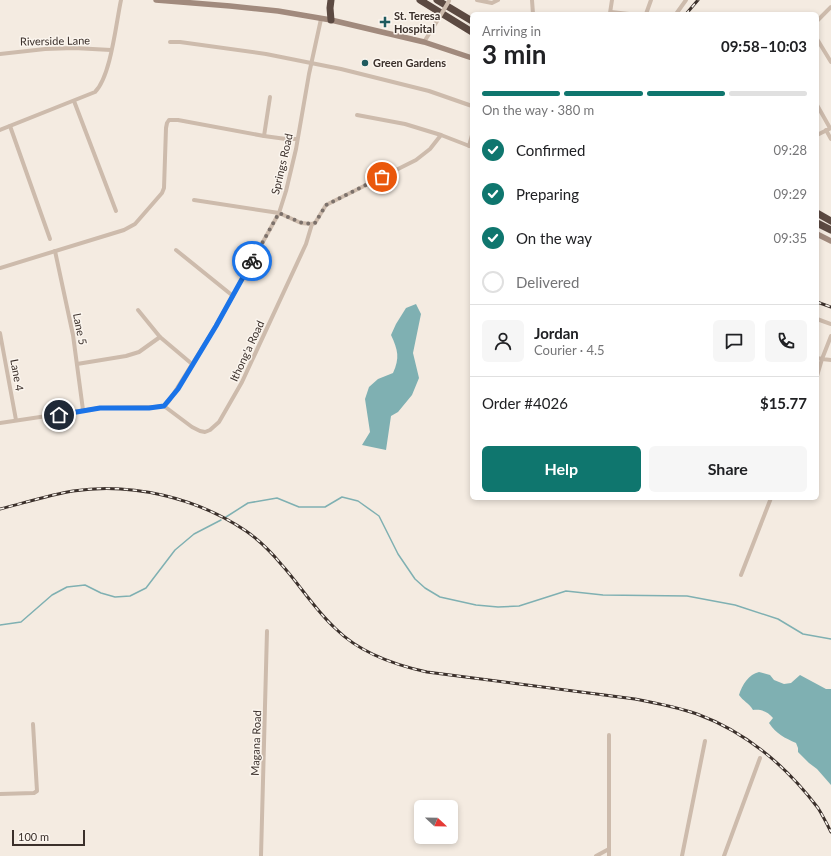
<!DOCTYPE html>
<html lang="en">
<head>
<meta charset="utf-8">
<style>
  :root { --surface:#fff; --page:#f6f6f6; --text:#202124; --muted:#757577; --line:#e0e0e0; --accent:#0f766e }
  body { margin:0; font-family:Lato,sans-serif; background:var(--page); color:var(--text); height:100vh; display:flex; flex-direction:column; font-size:15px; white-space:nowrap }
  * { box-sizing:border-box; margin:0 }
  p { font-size:13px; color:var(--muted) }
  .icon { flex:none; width:22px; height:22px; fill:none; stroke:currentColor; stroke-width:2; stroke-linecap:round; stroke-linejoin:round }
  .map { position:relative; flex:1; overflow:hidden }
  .drawer { position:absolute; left:470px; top:12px; width:349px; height:488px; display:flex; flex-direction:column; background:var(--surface); border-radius:6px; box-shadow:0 2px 6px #0003 }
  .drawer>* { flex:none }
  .needle { width:26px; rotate:112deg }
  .fabs { position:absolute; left:414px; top:800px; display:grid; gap:8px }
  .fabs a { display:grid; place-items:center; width:44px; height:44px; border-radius:6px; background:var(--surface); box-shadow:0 2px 6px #0003; font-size:20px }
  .scale { position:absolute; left:12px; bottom:10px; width:73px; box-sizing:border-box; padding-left:4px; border:2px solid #3b302b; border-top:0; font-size:11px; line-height:14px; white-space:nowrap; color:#3b302b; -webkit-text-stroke:3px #fbf5ee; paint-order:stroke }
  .pin { position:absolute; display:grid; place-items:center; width:34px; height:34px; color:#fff; margin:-17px; border:2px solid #fff; border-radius:50%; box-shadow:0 1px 4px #0007 }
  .courier { position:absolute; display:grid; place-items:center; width:40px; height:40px; margin:-20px; border:3px solid #1a73e8; border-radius:50%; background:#fff; color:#222; box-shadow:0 1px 5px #0007 }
  .head em { font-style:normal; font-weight:700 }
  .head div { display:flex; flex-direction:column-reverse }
  .head { display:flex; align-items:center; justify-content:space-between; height:68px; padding:0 12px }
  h1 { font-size:26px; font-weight:700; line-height:30px }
  .bar { display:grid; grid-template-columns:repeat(4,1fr); gap:6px 4px; align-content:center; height:48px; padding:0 12px }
  .bar i { height:5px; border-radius:3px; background:var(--line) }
  .bar .active { background:var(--accent) }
  .bar p { grid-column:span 4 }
  .line { display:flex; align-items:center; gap:10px; padding:0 12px; border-top:1px solid var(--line) }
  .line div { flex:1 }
  .round { display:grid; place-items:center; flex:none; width:42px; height:42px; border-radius:6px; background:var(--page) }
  ol { padding:0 12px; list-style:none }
  li { display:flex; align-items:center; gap:12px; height:44px }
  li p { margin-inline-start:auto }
  li .icon { padding:4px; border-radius:50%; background:var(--accent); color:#fff; stroke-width:4 }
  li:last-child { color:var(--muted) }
  li i { width:22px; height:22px; border:2px solid var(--line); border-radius:50% }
  .action { display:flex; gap:8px; margin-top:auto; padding:8px 12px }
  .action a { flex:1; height:46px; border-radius:6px; background:var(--accent); color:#fff; font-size:16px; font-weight:700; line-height:46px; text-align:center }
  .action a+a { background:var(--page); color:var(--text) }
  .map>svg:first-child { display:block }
  .water { fill:#7fb0b2 }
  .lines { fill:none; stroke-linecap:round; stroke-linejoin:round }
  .stream { stroke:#7fb0b2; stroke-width:1.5 }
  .street { stroke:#cdbbac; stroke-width:4 }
  .secondary { stroke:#a18a7d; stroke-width:5.5 }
  .highway { stroke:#5c4a42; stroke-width:7 }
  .rail-casing { stroke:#3b302b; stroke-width:3 }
  .rail { stroke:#fbf5ee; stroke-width:1.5; stroke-dasharray:4.5; stroke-linecap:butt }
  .street-bridge { stroke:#cdbbac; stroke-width:4 }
  .done { stroke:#7c716b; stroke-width:4; stroke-dasharray:0 7.2 }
  .route { stroke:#1a73e8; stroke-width:5 }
  .poi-dot { fill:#1f5a5e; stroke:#fbf5ee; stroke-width:1.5 }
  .labels { text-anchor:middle; stroke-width:3; stroke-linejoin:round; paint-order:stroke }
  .poi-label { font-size:11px; font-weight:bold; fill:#3b302b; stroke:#fbf5ee; text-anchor:start }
  .street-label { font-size:11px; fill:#3b302b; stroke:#fbf5ee }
</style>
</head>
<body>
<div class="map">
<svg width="831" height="856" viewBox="0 0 831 856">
  <rect width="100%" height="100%" fill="#f4ebe1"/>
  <g class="water">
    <path d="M 416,304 L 421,314 L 413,353 L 419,378 L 412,395 L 398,412 L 391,416 L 386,450 L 362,445 L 370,432 L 365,399 L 369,387 L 378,379 L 393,373 C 400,358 398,350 391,335 L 396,324 L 406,308 Z"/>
    <path d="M 759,672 L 770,675 L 774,680 L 784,684 L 791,683 L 800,675 L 826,689 L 831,689 L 831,785 L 817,769 L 809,763 L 798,752 L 798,748 L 796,743 C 785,738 776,734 769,723 L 773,718 C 768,712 762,709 753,710 C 749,703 743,701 739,695 C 742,685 749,674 759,672 Z"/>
  </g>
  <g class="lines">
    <g class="stream">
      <path d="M 226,517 L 248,503 L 277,498 L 299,507 L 325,507 L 342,497 L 358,501 L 379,516 L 398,554 L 415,579 L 425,588 L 440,597 L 476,605 L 498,607 L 519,606 L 566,591 L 603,595 L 687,596 L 735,605 L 778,619 L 803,634 L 831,639"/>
      <path d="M 0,625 L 21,622 L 52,595 L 67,587 L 85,585 L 101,593 L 115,597 L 130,596 L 146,588 L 175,550 L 194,534 L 221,520"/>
    </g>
    <g class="street">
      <path d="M 477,0 L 492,3 L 498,0"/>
      <path d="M 532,0 L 533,14"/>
      <path d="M 611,12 L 629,14"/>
      <path d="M 610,13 L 612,0"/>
      <path d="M 646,14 L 651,0"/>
      <path d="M 676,14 L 686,0"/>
      <path d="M 817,21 L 831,7"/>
      <path d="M 817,39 L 831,62"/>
      <path d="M 170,42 L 180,42 L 266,54 L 341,69 L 429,91 L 472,106"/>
      <path d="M 424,42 L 439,18"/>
      <path d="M 0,54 L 45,49 L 74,48 L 111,50"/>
      <path d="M 74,101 L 116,211"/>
      <path d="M 817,105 L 830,128"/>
      <path d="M 357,115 L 405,124 L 441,135 L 472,147"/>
      <path d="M 10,126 L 50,239"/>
      <path d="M 0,130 L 95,92 C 111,76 116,23 121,0"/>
      <path d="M 826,130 L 831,139"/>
      <path d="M 817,135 L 831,128"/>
      <path d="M 264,136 L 270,97"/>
      <path d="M 469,146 L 472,135"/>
      <path d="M 194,200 L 279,213 L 301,223 L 312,224 L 315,223 L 326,205 L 416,160 L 430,149 L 441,135"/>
      <path d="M 176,250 L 233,296"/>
      <path d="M 55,251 L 73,335 L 83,410"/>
      <path d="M 0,268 L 124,230 L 135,224 L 162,193 L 164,188 L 166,128 L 167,123 L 169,120 L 178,120 L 264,136 L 286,139 L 297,139"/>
      <path d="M 138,310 L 160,337"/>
      <path d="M 817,319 L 831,324"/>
      <path d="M 0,333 L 16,420"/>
      <path d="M 831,336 L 822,359 L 831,360"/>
      <path d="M 817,358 L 822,359 L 817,376"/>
      <path d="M 77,364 L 126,356 L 139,352 L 160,337 L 192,364"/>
      <path d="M 164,406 L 192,427 L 200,431 L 205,432 L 210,430 L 219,422 L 242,382 L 306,244 L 312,224"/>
      <path d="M 0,423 L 100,408 L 155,407 L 164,406 L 169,401 L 216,326 L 279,213 L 286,191 L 296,149 L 309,74 L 321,19"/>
      <path d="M 741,575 L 771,498"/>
      <path d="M 609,735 L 609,856"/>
      <path d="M 0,794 L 34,793 L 37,791 L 33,724"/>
      <path d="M 261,856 L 267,631"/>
      <path d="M 596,856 L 609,849"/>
      <path d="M 682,856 L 705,741"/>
      <path d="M 724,856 L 760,758"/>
    </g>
    <g class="secondary">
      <path d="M 156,0 L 230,6 L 278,11 L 331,20 L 424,42 L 472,58"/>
      <path d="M 817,234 L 831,241"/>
    </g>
    <g class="highway">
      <path d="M 331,0 L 330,8 L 331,20"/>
      <path d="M 420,0 L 472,32"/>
      <path d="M 437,0 L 472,21"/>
      <path d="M 817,213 L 831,221"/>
      <path d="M 817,223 L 831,230"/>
    </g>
    <defs>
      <g id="rail">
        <path d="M 686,14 L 698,0"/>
        <path d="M 817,302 L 831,307"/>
        <path d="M 0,509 C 24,503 49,495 73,491 C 132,482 197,498 246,531 C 259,540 271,552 281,564 C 300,585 315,610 336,629 C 360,653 395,665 427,672 L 635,699 C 656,703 677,707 697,714 C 746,732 787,767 818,808 C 823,816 827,824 831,832"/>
      </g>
    </defs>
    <use href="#rail" class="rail-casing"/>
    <use href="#rail" class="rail"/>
    <path class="street-bridge" d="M 439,18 L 449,1"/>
  </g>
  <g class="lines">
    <path class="done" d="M 252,261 L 279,213 L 302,223 L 312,224 L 315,223 L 326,205 L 382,177"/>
    <path class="route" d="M 59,415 L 100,408 L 149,408 L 164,406 L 178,389 L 216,326 L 252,261"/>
  </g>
  <g class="poi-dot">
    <path d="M383 16h4v4h4v4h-4v4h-4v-4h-4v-4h4z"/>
    <circle cx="365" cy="63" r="4"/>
  </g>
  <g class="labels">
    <g class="poi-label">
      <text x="394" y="20">St. Teresa<tspan x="394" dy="13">Hospital</tspan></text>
      <text x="373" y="67">Green Gardens</text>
    </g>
    <g class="street-label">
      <text transform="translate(55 41) rotate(-1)" y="4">Riverside Lane</text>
      <text transform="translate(282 164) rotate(-77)" y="4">Springs Road</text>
      <text transform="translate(80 329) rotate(79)" y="4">Lane 5</text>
      <text transform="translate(247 351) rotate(-65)" y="4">Ithong'a Road</text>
      <text transform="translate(17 375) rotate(80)" y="4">Lane 4</text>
      <text transform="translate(256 743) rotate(-88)" y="4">Magana Road</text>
    </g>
  </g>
</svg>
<div class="fabs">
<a><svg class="needle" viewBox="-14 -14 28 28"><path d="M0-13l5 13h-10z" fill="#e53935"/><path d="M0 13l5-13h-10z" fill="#757577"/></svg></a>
</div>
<div class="scale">100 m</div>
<div class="pin" style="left:382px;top:177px;background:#ea580c"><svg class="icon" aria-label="bag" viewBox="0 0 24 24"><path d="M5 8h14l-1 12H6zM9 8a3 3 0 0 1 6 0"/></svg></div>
<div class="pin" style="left:59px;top:415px;background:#1f2937"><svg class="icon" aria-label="home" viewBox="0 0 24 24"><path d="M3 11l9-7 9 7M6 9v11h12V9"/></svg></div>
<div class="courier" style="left:252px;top:261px"><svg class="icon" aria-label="bike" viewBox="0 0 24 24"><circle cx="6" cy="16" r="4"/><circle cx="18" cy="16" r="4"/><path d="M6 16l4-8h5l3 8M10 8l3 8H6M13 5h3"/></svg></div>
<section class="drawer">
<div class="head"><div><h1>3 min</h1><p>Arriving in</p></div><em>09:58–10:03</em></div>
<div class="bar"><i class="active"></i><i class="active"></i><i class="active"></i><i></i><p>On the way · 380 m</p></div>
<ol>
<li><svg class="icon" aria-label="check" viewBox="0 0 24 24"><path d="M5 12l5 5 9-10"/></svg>Confirmed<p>09:28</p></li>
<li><svg class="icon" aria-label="check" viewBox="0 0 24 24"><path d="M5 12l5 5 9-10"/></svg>Preparing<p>09:29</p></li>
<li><svg class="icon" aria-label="check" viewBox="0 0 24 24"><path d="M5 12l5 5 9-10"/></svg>On the way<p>09:35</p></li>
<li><i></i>Delivered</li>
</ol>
<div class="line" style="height:72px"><a class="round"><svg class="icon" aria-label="person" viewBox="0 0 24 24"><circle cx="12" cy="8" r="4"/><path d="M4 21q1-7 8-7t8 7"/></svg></a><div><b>Jordan</b><p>Courier · 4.5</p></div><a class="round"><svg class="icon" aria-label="chat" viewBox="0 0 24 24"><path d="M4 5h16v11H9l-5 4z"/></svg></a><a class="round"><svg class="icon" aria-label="phone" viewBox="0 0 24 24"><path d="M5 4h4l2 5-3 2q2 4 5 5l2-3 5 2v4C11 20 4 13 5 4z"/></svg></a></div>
<div class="line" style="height:52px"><div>Order #4026</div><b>$15.77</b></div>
<div class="action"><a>Help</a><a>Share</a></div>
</section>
</div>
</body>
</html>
